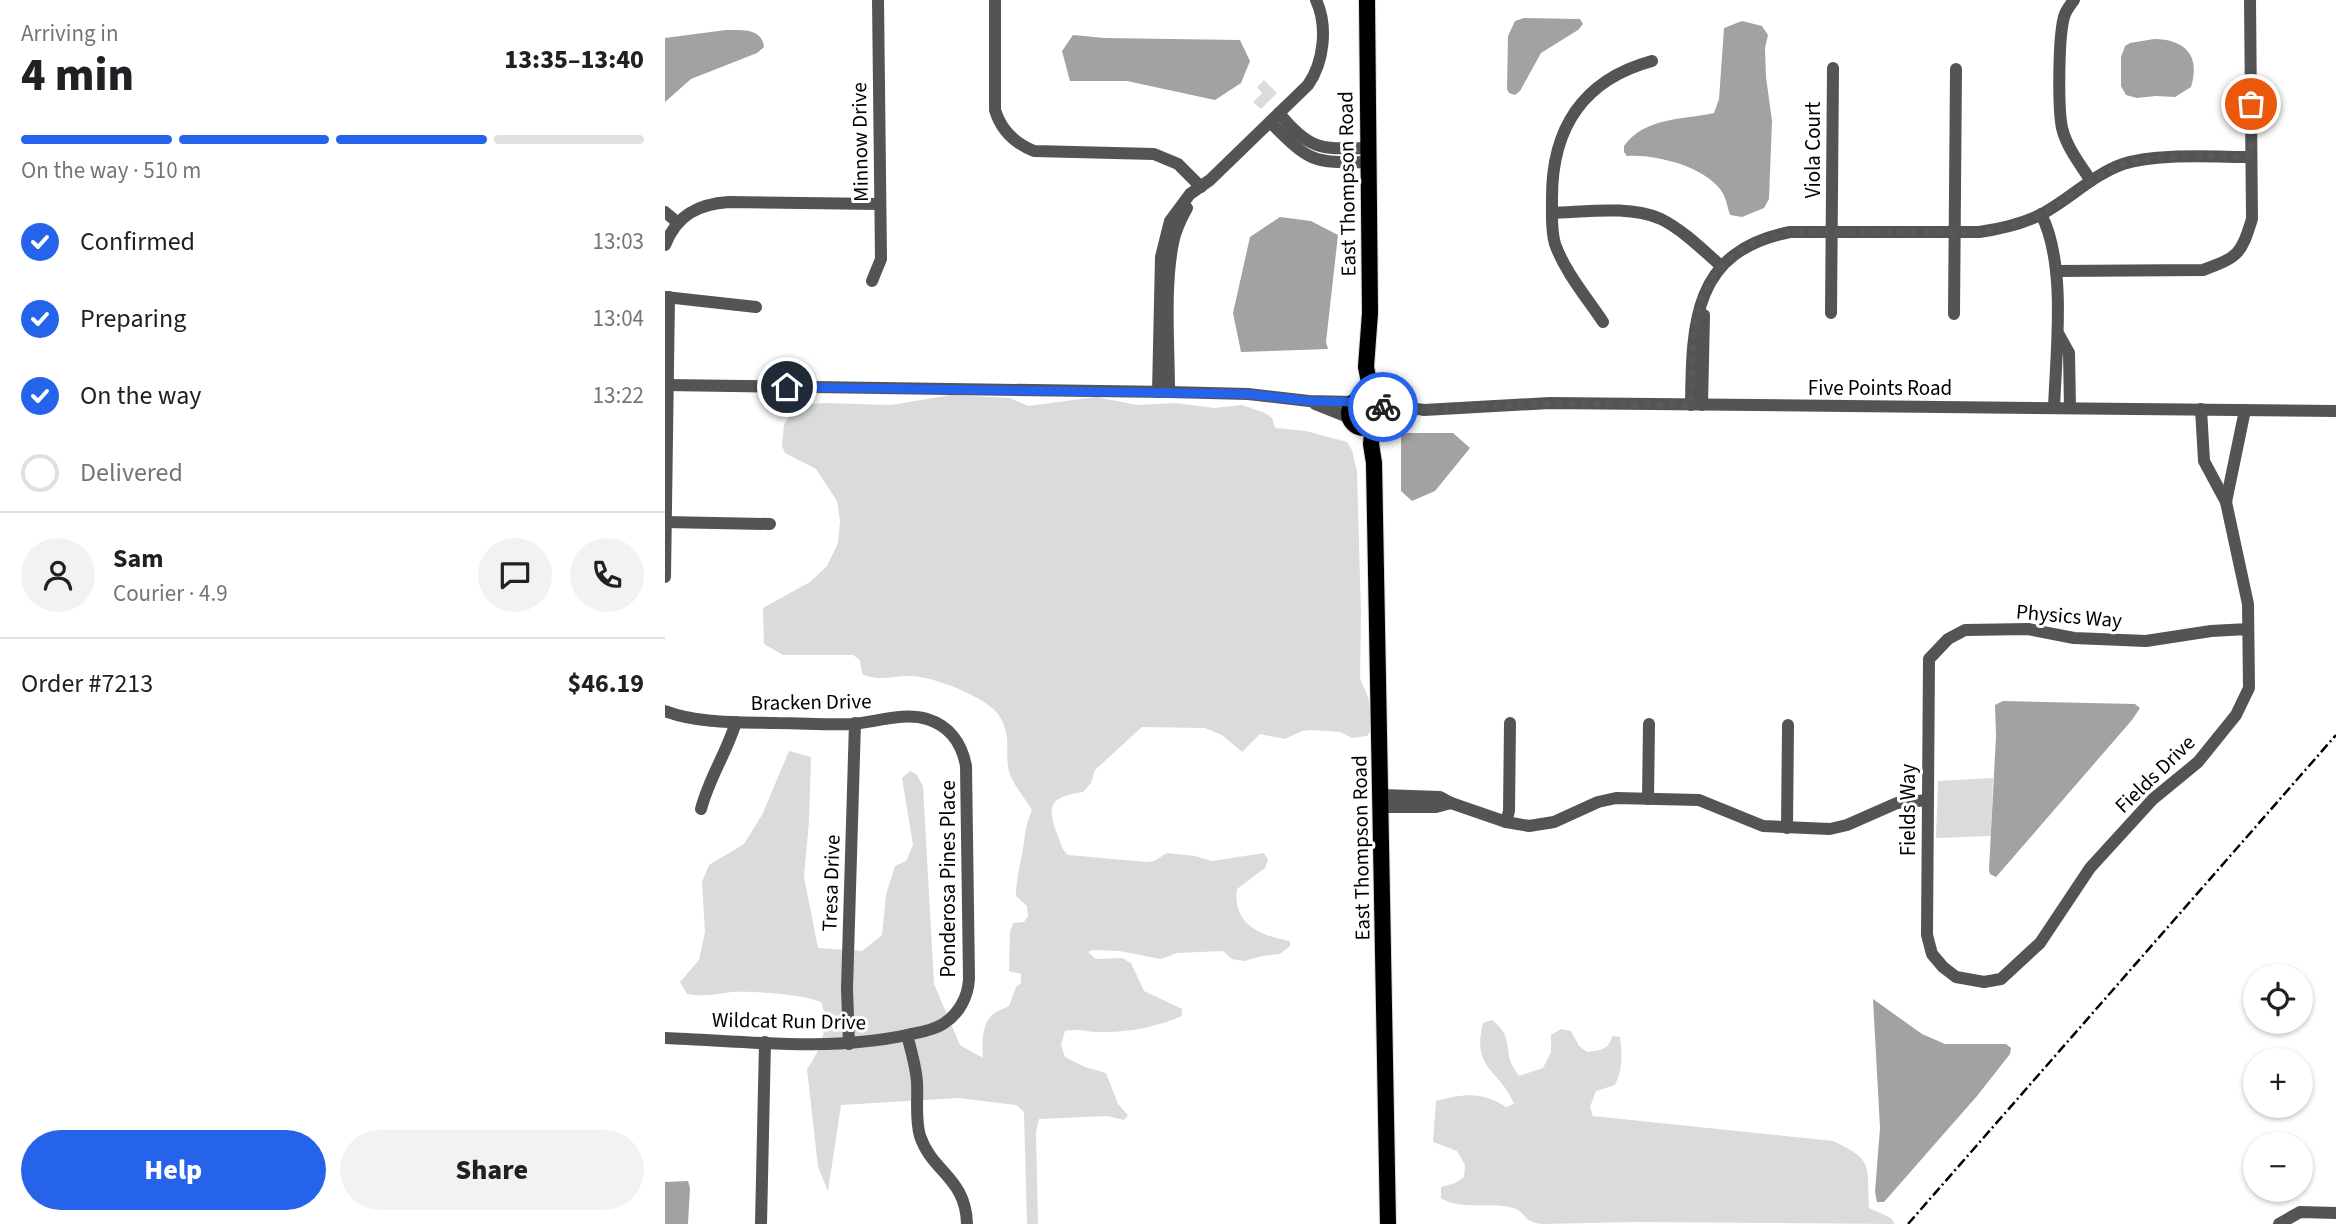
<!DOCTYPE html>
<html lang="en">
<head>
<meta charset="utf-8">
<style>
  :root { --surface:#fff; --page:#f2f2f2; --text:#202124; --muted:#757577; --line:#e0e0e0; --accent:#2563eb }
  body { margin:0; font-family:"Source Sans 3",sans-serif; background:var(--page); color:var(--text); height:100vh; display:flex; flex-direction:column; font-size:26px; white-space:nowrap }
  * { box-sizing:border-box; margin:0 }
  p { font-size:23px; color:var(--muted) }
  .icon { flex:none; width:38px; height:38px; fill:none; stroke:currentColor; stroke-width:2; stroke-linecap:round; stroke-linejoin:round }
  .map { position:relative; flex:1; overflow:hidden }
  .sheet { display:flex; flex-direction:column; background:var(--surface); width:665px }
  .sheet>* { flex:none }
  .tools { position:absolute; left:1578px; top:964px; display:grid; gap:14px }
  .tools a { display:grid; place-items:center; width:70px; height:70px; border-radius:50%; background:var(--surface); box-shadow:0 2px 5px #0004; font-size:35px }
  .pin { position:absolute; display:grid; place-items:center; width:60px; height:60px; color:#fff; margin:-30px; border:4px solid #fff; border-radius:50%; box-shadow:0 2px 7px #0007 }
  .courier { position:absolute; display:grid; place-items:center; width:70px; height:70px; margin:-35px; border:5px solid #2563eb; border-radius:50%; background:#fff; color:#222; box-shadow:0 2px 9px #0007 }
  .summary em { font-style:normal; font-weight:800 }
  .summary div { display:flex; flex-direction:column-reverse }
  .summary { display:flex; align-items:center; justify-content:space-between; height:119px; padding:0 21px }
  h1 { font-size:46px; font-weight:800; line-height:52px }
  .bar { display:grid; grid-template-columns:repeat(4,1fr); gap:10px 7px; align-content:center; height:84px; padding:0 21px }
  .bar i { height:9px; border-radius:5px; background:var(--line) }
  .bar .selected { background:var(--accent) }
  .bar p { grid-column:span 4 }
  .line { display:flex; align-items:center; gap:18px; padding:0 21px; border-top:2px solid var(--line) }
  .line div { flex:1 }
  .round { display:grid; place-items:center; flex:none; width:74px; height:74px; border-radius:37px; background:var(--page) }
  ol { padding:0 21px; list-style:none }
  li { display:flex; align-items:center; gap:21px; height:77px }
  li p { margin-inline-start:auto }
  li .icon { padding:7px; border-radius:50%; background:var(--accent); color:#fff; stroke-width:4 }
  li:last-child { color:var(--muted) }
  li i { width:38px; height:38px; border:4px solid var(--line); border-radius:50% }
  .cta { display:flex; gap:14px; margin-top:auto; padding:14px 21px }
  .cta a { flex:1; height:80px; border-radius:42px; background:var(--accent); color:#fff; font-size:28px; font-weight:800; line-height:80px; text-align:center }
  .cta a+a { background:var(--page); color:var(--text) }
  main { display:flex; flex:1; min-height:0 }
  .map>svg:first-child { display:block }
  .green { fill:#dbdbdb }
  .water { fill:#a2a2a2 }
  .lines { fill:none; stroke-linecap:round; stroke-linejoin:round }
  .major-casing { stroke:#dbdbdb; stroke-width:18 }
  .minor { stroke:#545454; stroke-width:12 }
  .major { stroke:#000; stroke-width:16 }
  .rail { stroke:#000; stroke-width:2.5; stroke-dasharray:10 3.5 2 3.5; stroke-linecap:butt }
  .done { stroke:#595959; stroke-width:7; stroke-dasharray:0 12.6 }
  .route { stroke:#2563eb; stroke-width:9 }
  .labels { text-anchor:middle; stroke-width:6; stroke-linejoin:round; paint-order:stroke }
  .street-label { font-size:21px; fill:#000; stroke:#fff }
</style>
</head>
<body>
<main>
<section class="sheet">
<div class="summary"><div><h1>4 min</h1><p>Arriving in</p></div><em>13:35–13:40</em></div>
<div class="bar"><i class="selected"></i><i class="selected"></i><i class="selected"></i><i></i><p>On the way · 510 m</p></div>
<ol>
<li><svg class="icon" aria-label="check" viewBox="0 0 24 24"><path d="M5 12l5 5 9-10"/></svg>Confirmed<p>13:03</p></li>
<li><svg class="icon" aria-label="check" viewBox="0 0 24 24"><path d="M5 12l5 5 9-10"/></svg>Preparing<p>13:04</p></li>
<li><svg class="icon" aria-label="check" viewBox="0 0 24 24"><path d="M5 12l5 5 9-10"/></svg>On the way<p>13:22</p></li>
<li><i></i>Delivered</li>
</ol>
<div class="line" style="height:126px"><a class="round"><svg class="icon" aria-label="person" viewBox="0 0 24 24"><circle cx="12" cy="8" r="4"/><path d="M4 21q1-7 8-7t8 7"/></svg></a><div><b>Sam</b><p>Courier · 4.9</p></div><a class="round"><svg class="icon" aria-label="chat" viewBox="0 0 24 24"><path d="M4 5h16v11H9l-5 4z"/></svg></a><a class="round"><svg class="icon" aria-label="phone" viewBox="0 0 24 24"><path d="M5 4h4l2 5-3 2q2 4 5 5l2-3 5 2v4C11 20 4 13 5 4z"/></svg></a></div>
<div class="line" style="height:91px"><div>Order #7213</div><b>$46.19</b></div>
<div class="cta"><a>Help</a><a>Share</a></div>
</section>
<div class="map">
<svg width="1671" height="1224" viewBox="0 0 1671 1224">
  <rect width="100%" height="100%" fill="#fff"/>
  <g class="green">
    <path d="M 599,80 L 612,93 L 596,109 L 588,102 L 597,93 L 592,87 Z"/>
    <path d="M 286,395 L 345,398 L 363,406 L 431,397 L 472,405 L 511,403 L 549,408 L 577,405 L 600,413 L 607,418 L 610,428 L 641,431 L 682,442 L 687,450 L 692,471 L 696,613 L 695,678 L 703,697 L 708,727 L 702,736 L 687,738 L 675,732 L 647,730 L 637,731 L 620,739 L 595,734 L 577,752 L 557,735 L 540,728 L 477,727 L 430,770 L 426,783 L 418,792 C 386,797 380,804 393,836 C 396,843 397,850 403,855 L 482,862 L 489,861 L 502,853 L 530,856 L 547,861 L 599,853 L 603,860 L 600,868 L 572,889 C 567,924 596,936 625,941 L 625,946 L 615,954 L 597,956 L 579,961 L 567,959 L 558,951 L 512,953 L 496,959 L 454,951 L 428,950 L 423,952 L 431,959 L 457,958 L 466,963 L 479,991 L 517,1009 L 517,1016 C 493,1027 460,1033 434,1032 C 421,1032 415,1028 400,1031 L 396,1045 L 400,1057 L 420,1067 L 441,1073 L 453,1104 L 463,1115 L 459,1120 L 442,1116 L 374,1119 L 371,1132 L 373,1224 L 362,1224 L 359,1112 L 351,1105 L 293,1098 L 176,1105 L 163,1191 L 153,1167 L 142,1069 C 156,1050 165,1024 156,1002 C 136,994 89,991 67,992 C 52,994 38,997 22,994 L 15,982 L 34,960 L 40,932 L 37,882 L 44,865 L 79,844 L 97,815 L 124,751 L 146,757 L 144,821 L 139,877 L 153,948 L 197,951 L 217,935 L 221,895 L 230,866 L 241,861 L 248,845 L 237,778 L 245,771 L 251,774 L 258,786 L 269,984 L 295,1045 L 318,1058 C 317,1042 316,1019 333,1011 C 337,1009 341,1008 344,1006 L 351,987 L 356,983 L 356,974 L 344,971 L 345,932 L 348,923 L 359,922 L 363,916 L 362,906 L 351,896 C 351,879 355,866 358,849 C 360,835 361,824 367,810 C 359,797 345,781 343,767 C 341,746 346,734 333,714 C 321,697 265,675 244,676 C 226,676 214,682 197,674 L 195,660 L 188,655 L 118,655 L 99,644 L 98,608 L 145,582 L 162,566 L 173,543 L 175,521 L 172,501 L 151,469 L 120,453 L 117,446 L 119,424 L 125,415 L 142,404 L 161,403 L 226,405 Z"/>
    <path d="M 1328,778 L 1326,836 L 1271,838 L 1273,781 Z"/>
    <path d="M 827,1020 C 844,1033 841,1042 845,1060 C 847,1066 851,1071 854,1076 L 878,1068 L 886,1052 L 886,1035 L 896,1029 L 906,1031 L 914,1046 L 922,1052 C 935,1050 944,1050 947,1036 L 955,1037 C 957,1055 958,1069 950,1085 L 931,1091 L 925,1107 L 928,1116 L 1168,1141 C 1210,1160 1202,1167 1204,1208 L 1226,1218 L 1230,1224 L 971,1222 L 876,1224 C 856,1221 861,1211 848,1208 C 825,1201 795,1211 776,1198 L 776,1187 L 790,1183 L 799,1177 L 800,1165 L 792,1151 L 768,1142 L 771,1101 C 798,1094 817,1091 841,1107 L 849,1104 C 835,1069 806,1070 818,1023 Z"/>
  </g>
  <g class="water">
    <path d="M 859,18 L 915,19 L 918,24 L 913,30 L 876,53 L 855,91 L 850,95 L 844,93 L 842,89 L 843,36 L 850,21 Z"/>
    <path d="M 1077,21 L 1097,26 L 1103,35 L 1100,48 L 1101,77 L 1107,121 L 1104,199 L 1099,208 L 1077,217 L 1065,215 C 1062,206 1061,196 1055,189 C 1037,166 990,154 962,156 L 959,152 L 959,146 C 980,117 1017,120 1049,113 L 1054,99 L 1059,28 Z"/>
    <path d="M 61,30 C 77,30 97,28 99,47 L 92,53 L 26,79 L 0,102 L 0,38 Z"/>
    <path d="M 408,35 L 439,38 L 575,40 L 585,61 L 576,83 L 550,100 L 462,81 L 405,81 L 397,51 Z"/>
    <path d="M 1489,39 C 1520,39 1536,56 1526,87 L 1510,97 L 1491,96 L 1472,98 L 1461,95 L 1456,86 L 1456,57 L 1460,46 L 1465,43 Z"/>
    <path d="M 615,217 L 646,221 L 673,235 L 661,342 L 663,349 L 576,352 L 568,313 L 585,237 Z"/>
    <path d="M 736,433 L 788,433 L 805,448 L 770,491 L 747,501 L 736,491 Z"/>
    <path d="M 1338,701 L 1470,704 L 1475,708 L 1467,720 L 1331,877 L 1325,874 L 1324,870 L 1331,736 L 1330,705 Z"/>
    <path d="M 1208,999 L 1257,1034 L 1280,1044 L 1341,1044 L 1346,1048 L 1345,1054 L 1312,1096 L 1219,1202 L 1212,1202 L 1210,1192 L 1215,1128 Z"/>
    <path d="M 23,1181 L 25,1188 L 23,1224 L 0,1224 L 0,1182 Z"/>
  </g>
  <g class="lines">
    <defs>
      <g id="major">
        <path d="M 702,0 L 705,313 L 701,367 L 708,402"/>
        <circle cx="699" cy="413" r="15"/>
        <path d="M 708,425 L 706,444 L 709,463 L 723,1224"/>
      </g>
    </defs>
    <use href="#major" class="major-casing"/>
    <g class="minor">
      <path d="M 330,0 L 330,110 C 336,130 349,143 369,151 L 489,154 L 513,164 L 536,187"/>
      <path d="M 1409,0 C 1406,4 1402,9 1400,14 C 1393,32 1393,108 1397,128 C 1402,148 1415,164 1426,181"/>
      <path d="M 614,113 C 645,151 656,149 703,148"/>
      <path d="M 605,122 C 645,162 646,163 703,162"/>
      <path d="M 0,212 L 12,222"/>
      <path d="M 887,213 C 921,212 964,205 996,219 C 1018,230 1038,250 1056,266"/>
      <path d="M 1376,214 C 1402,265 1391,351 1389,408"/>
      <path d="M 0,245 C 12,215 33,204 64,202 L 215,204"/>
      <path d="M 1391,271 L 1538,270 C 1574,257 1576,254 1587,219 L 1585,0"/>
      <path d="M 207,281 L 216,259 L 213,0"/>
      <path d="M 0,297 L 91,307"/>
      <path d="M 1166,313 L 1168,68"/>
      <path d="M 1289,314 L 1291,69"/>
      <path d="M 938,322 C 922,298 900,272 890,244 C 886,231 887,215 887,201 C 886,130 917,80 987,61"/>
      <path d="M 1394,335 L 1404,353 L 1405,408"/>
      <path d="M 0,385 L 504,392 L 583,394 L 644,401 L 689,402"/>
      <path d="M 493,392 L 496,257 L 505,221 L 525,194 L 545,180 L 643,85 C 659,62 663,26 651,0"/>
      <path d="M 504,392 C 504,346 499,288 508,243 C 510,231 516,219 522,208"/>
      <path d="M 650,404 L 685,418"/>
      <path d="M 710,404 C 727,411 742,407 759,410 L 885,403 L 1671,411"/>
      <path d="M 1026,405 C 1027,322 1028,251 1125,232 L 1314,232 C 1335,229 1356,224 1375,215 C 1404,200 1427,175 1458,164 C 1492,153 1549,157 1586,157"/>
      <path d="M 1037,405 L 1039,315"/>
      <path d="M 1536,409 L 1539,461 L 1561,502 L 1583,604 L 1584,688 L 1571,715 L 1533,762 L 1488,799 L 1425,868 L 1375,943 L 1336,979 L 1319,982 L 1291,977 L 1278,967 L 1267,954 L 1262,935 L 1264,659 L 1283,639 L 1300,630 L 1363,629 L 1409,638 L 1481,641 L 1546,631 L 1583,629"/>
      <path d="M 711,422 L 742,415"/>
      <path d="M 1561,502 L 1580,410"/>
      <path d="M 0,522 L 105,524"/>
      <path d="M 0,577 L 4,297"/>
      <path d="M 0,711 C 35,724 75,722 112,723 C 137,723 162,725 187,724 C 211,722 239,712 262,719 C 285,726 297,744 301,766 L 304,979 C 303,997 294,1014 278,1024 C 267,1031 255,1032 242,1035 C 163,1052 80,1041 0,1038"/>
      <path d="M 717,795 L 775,797 L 786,803 L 841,822 L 864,826 L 889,822 L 933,802 L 951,798 L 1034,800 L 1098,826 L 1165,829 L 1182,825 L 1232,803 L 1262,800"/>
      <path d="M 983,799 L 984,724"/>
      <path d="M 717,807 L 771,807 L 786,803"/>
      <path d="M 36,809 C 44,778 62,752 71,722"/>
      <path d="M 841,822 L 844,811 L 845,723"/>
      <path d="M 1122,828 L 1123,725"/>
      <path d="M 242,1035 C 246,1050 251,1067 252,1082 C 253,1100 250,1119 255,1136 C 267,1172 301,1178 302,1224"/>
      <path d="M 184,1044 L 182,989 L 190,723"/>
      <path d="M 96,1224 L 100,1042"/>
      <path d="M 1614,1224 L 1635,1212 L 1671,1213"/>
    </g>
    <use href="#major" class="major"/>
    <path class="rail" d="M 1243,1224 L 1671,735"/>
  </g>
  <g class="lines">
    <path class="done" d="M 718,407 L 759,410 L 864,404 L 1026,405 C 1027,322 1027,251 1125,232 L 1314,232 C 1335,229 1356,224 1375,215 C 1404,200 1427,175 1458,164 C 1492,153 1549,157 1586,157 L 1586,104"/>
    <path class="route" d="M 122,387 L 583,394 L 644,401 L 689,402 L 702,398 L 718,407"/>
  </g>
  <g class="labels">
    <g class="street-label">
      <text transform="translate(195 142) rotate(-91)" y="7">Minnow Drive</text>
      <text transform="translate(1148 150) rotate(-90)" y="7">Viola Court</text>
      <text transform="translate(682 184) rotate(-91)" y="7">East Thompson Road</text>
      <text x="1215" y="395">Five Points Road</text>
      <text transform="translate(1404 616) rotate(5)" y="7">Physics Way</text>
      <text transform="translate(146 702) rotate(-1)" y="7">Bracken Drive</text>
      <text transform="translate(1490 774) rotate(-44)" y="7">Fields Drive</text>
      <text transform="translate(1243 810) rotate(-90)" y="7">Fields Way</text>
      <text transform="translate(696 848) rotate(-91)" y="7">East Thompson Road</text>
      <text transform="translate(283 879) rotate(-90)" y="7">Ponderosa Pines Place</text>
      <text transform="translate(166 883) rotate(-88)" y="7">Tresa Drive</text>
      <text transform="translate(124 1021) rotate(1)" y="7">Wildcat Run Drive</text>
    </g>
  </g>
</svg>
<div class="tools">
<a><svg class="icon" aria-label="locate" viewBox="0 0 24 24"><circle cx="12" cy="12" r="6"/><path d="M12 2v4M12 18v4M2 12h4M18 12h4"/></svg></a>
<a>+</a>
<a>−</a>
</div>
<div class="pin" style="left:1586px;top:104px;background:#ea580c"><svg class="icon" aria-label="bag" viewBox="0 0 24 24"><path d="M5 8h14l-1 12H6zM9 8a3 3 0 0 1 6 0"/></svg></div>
<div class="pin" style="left:122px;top:387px;background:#1f2937"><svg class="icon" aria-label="home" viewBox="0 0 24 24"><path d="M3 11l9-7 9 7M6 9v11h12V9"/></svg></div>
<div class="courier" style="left:718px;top:407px"><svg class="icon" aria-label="bike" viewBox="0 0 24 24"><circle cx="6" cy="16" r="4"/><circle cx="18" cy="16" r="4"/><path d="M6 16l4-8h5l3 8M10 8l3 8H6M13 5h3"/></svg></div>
</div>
</main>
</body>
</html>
